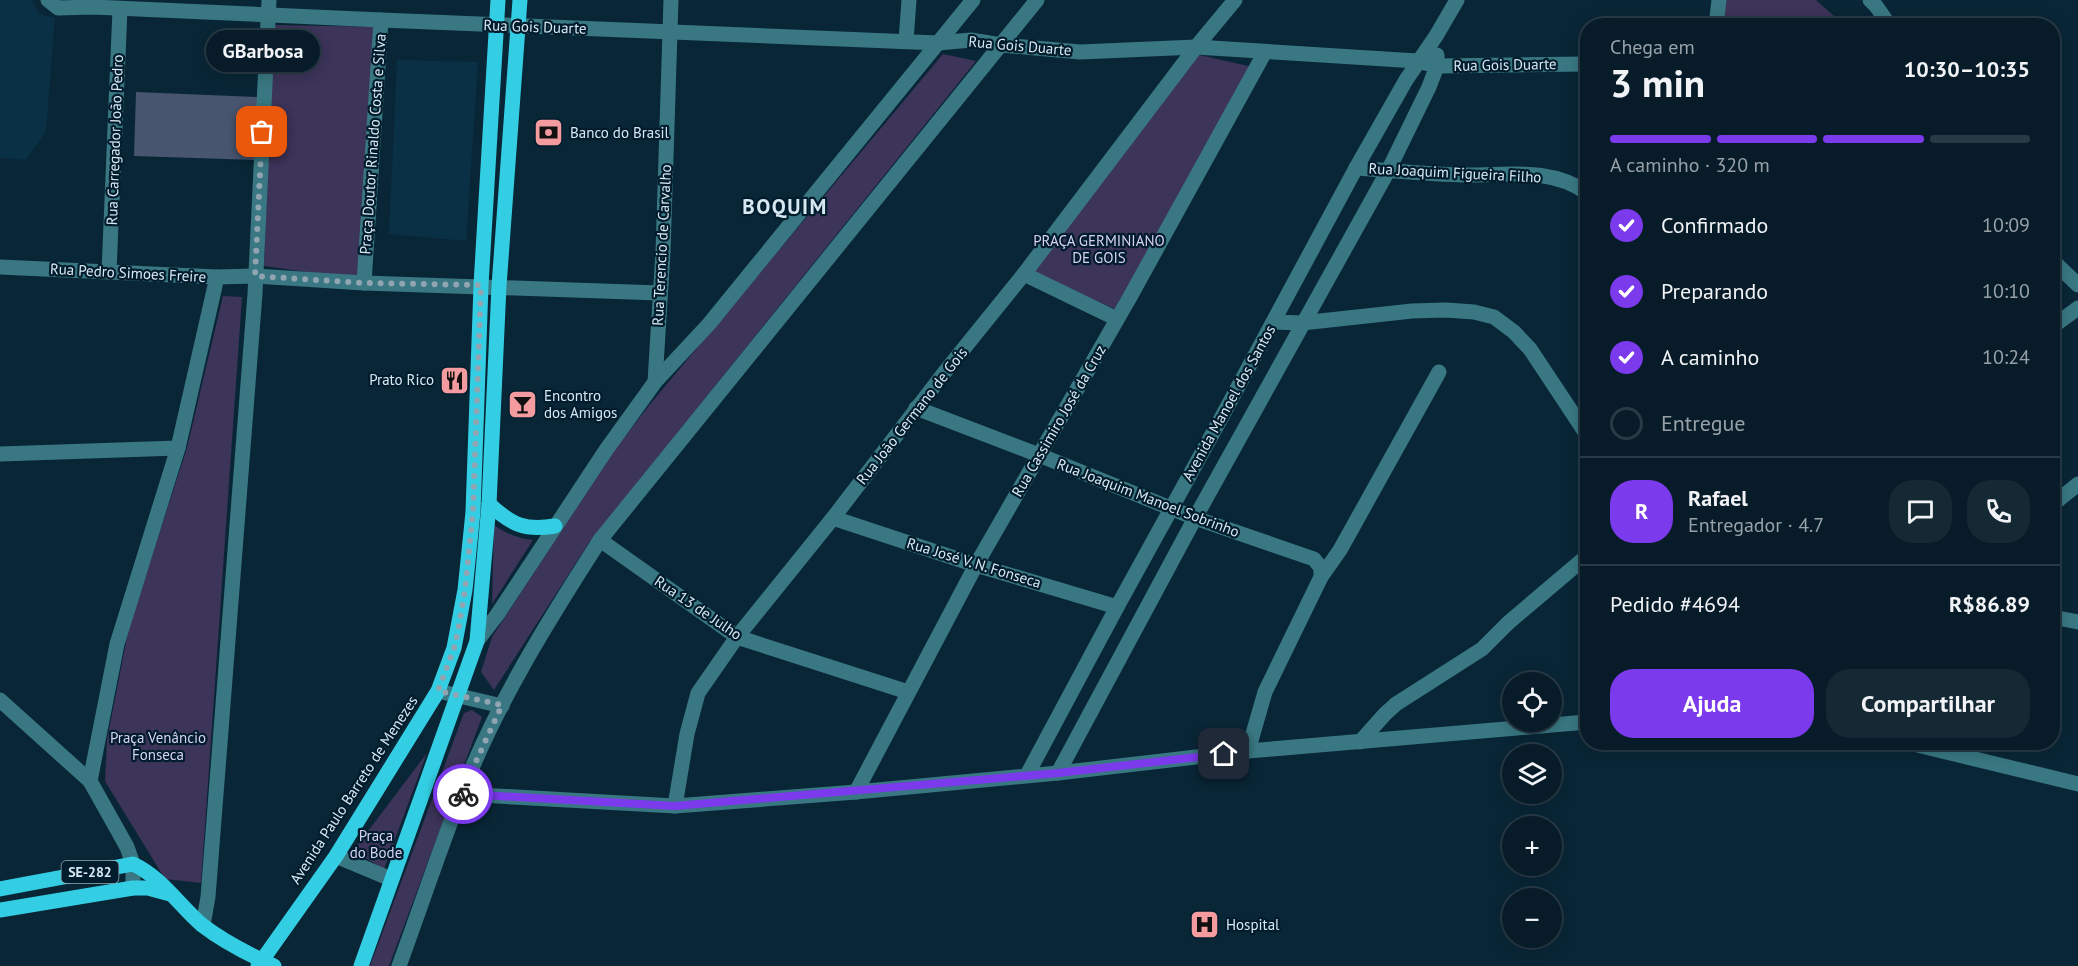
<!DOCTYPE html>
<html lang="pt">
<head>
<meta charset="utf-8">
<style>
  :root { --surface:#071c28; --page:#152934; --text:#f1f3f6; --muted:#98a1a8; --line:#283a45; --accent:#7c3aed }
  body { margin:0; font-family:"PT Sans",sans-serif; background:var(--page); color:var(--text); height:100vh; display:flex; flex-direction:column; font-size:22px; white-space:nowrap }
  * { box-sizing:border-box; margin:0 }
  p { font-size:20px; color:var(--muted) }
  .icon { flex:none; width:33px; height:33px; fill:none; stroke:currentColor; stroke-width:2; stroke-linecap:round; stroke-linejoin:round }
  .map { position:relative; flex:1; overflow:hidden }
  .panel { position:absolute; left:1580px; top:18px; width:480px; height:732px; display:flex; flex-direction:column; background:var(--surface); border-radius:24px; box-shadow:0 3px 15px #0003,0 0 0 2px var(--line) }
  .panel>* { flex:none }
  .tools { position:absolute; left:1502px; top:672px; display:grid; gap:12px }
  .tools a { display:grid; place-items:center; width:60px; height:60px; border-radius:50%; background:var(--surface); box-shadow:0 3px 15px #0003,0 0 0 2px var(--line); font-size:30px }
  .pin { position:absolute; display:grid; place-items:center; width:51px; height:51px; color:#fff; margin:-26px; border-radius:12px; box-shadow:0 3px 9px #0006 }
  .courier { position:absolute; display:grid; place-items:center; width:60px; height:60px; margin:-30px; border:4px solid #7c3aed; border-radius:50%; background:#fff; color:#222; box-shadow:0 2px 8px #0007 }
  .bubble { position:absolute; height:42px; border-radius:21px; background:var(--surface); box-shadow:0 3px 15px #0003,0 0 0 2px var(--line); font-size:20px; font-weight:700; line-height:42px; text-align:center }
  .summary em { font-style:normal; font-weight:700 }
  .summary div { display:flex; flex-direction:column-reverse }
  .summary { display:flex; align-items:center; justify-content:space-between; height:102px; padding:0 30px }
  h1 { font-size:39px; font-weight:700; line-height:45px }
  .bar { display:grid; grid-template-columns:repeat(4,1fr); gap:9px 6px; align-content:center; height:72px; padding:0 30px }
  .bar i { height:8px; border-radius:4px; background:var(--line) }
  .bar .active { background:var(--accent) }
  .bar p { grid-column:span 4 }
  .line { display:flex; align-items:center; gap:15px; padding:0 30px; border-top:2px solid var(--line) }
  .line div { flex:1 }
  .round { display:grid; place-items:center; flex:none; width:63px; height:63px; border-radius:24px; background:var(--page) }
  ol { padding:0 30px; list-style:none }
  li { display:flex; align-items:center; gap:18px; height:66px }
  li p { margin-inline-start:auto }
  li .icon { padding:6px; border-radius:50%; background:var(--accent); color:#fff; stroke-width:4 }
  li:last-child { color:var(--muted) }
  li i { width:33px; height:33px; border:3px solid var(--line); border-radius:50% }
  .cta { display:flex; gap:12px; margin-top:auto; padding:12px 30px }
  .cta a { flex:1; height:69px; border-radius:24px; background:var(--accent); color:#fff; font-size:24px; font-weight:700; line-height:69px; text-align:center }
  .cta a+a { background:var(--page); color:var(--text) }
  .map>svg:first-child { display:block }
  .built { fill:#093045 }
  .green { fill:#3c3459 }
  .building { fill:#48556f }
  .lines { fill:none; stroke-linecap:round; stroke-linejoin:round }
  .minor { stroke:#397882; stroke-width:15 }
  .major { stroke:#34cee4; stroke-width:15 }
  .done { stroke:#90a4b1; stroke-width:6; stroke-dasharray:0 10.8 }
  .route { stroke:#7c3aed; stroke-width:8 }
  .labels { text-anchor:middle; stroke-width:4.5; stroke-linejoin:round; paint-order:stroke }
  .shield { fill:#011c2c; stroke:#98abb7; stroke-width:1.5 }
  .shield-label { font-size:14px; font-weight:bold; fill:#d8e8f3 }
  .street-label { font-size:15px; fill:#d8e8f3; stroke:#011c2c }
  .poi-label { font-size:15px; fill:#d8e8f3; stroke:#011c2c; text-anchor:start }
  .park-label { font-size:15px; fill:#d8d2f4; stroke:#011c2c }
  .district-label { font-size:21px; font-weight:bold; letter-spacing:1.5px; fill:#d8e8f3; stroke:#011c2c }
</style>
</head>
<body>
<div class="map">
<svg width="2078" height="966" viewBox="0 0 2078 966">
  <rect width="100%" height="100%" fill="#092636"/>
  <g class="built">
    <path d="M 0,0 L 32,0 L 38,12 L 45,16 L 55,17 L 46,131 L 26,160 L 0,158 Z"/>
    <path d="M 397,60 L 478,62 L 466,241 L 389,234 Z"/>
  </g>
  <g class="green">
    <path d="M 1724,0 L 1816,0 L 1844,25 L 1722,26 Z"/>
    <path d="M 274,25 L 384,27 L 369,277 L 321,274 L 264,266 Z"/>
    <path d="M 943,54 L 976,61 L 588,544 L 494,690 L 481,672 L 492,637 L 615,449 L 651,403 Z"/>
    <path d="M 1195,54 L 1257,68 L 1115,309 L 1028,271 Z"/>
    <path d="M 223,296 L 242,297 L 201,883 L 165,879 L 105,781 L 107,740 L 129,627 L 187,448 Z"/>
    <path d="M 494,525 C 507,534 517,538 533,540 L 492,604 Z"/>
    <path d="M 472,710 L 482,717 L 389,966 L 370,966 L 464,713 Z"/>
    <path d="M 427,753 L 384,869 L 353,851 Z"/>
  </g>
  <path class="building" d="M 136,92 L 258,97 L 255,160 L 134,156 Z"/>
  <g class="lines">
    <g class="minor">
      <path d="M 1870,0 L 1876,6 L 1890,26"/>
      <path d="M 381,20 L 938,43 L 971,40 L 1001,45 L 1080,52 L 1196,47 L 1417,61 L 1437,66 L 1587,64"/>
      <path d="M 1716,26 L 1719,0"/>
      <path d="M 906,41 L 909,0"/>
      <path d="M 1356,168 C 1392,171 1427,174 1462,175 C 1504,176 1550,166 1587,193"/>
      <path d="M 2052,260 L 2078,285"/>
      <path d="M 0,267 L 217,277 L 255,276 L 364,283 L 381,20 L 93,7 L 58,8 L 48,0"/>
      <path d="M 109,272 L 120,9"/>
      <path d="M 1024,274 L 1117,319"/>
      <path d="M 364,283 L 660,293"/>
      <path d="M 1274,322 L 1302,323 L 1412,311 L 1446,310 L 1474,312 L 1494,317 L 1514,332 L 1530,349 L 1587,435"/>
      <path d="M 2052,327 L 2078,308"/>
      <path d="M 655,382 L 663,252 L 671,0"/>
      <path d="M 916,408 L 1039,455 L 1195,518 L 1314,559 L 1321,568 L 1321,577 L 1265,692 L 1248,751"/>
      <path d="M 0,454 L 178,448"/>
      <path d="M 2052,505 L 2078,484"/>
      <path d="M 833,518 L 976,565 L 1117,607"/>
      <path d="M 600,540 L 737,637 L 908,692"/>
      <path d="M 1321,577 L 1340,550 L 1439,372"/>
      <path d="M 2052,617 L 2078,622"/>
      <path d="M 477,641 L 497,615 L 606,450 L 655,382 L 709,324 L 973,0"/>
      <path d="M 438,691 L 502,706"/>
      <path d="M 0,700 L 90,781 L 127,847 L 133,864 L 133,888"/>
      <path d="M 1360,742 L 1385,714 L 1396,704 L 1482,649 L 1508,623 L 1587,556"/>
      <path d="M 1905,742 L 2078,784"/>
      <path d="M 1058,773 L 1195,518 L 1388,171 L 1429,87 L 1437,66 L 1437,55"/>
      <path d="M 1027,775 L 1117,607 L 1225,411 L 1356,168 L 1406,80 L 1436,36 L 1457,0"/>
      <path d="M 90,781 L 117,644 L 178,448 L 217,277"/>
      <path d="M 856,792 L 976,565 L 1130,297 L 1265,52"/>
      <path d="M 461,794 L 675,806 L 856,792 L 1058,773 L 1248,751 L 1587,722"/>
      <path d="M 675,806 L 687,734 L 698,693 L 737,637 L 833,518 L 944,373 L 1024,274 L 1196,47 L 1235,0"/>
      <path d="M 336,856 L 391,879"/>
      <path d="M 203,925 L 208,897 L 255,294 L 269,0"/>
      <path d="M 399,966 C 420,909 439,851 461,795 C 496,704 548,621 600,540 L 1037,0"/>
    </g>
    <g class="major">
      <path d="M 489,504 C 512,525 525,531 555,526"/>
      <path d="M 0,889 L 133,864 C 161,877 179,905 202,925 C 224,942 250,955 274,966"/>
      <path d="M 0,910 L 133,888 L 148,888 L 170,894"/>
      <path d="M 258,966 L 336,856 L 438,691 L 454,648 L 465,590 L 473,512 L 481,285 L 498,0"/>
      <path d="M 361,966 L 477,641 L 489,504 L 499,286 L 520,0"/>
    </g>
  </g>
  <g class="lines">
    <path class="done" d="M 262,132 L 255,276 L 364,283 L 481,285 L 473,512 L 465,590 L 458,631 L 454,648 L 438,691 L 502,705 L 461,794 L 463,794"/>
    <path class="route" d="M 463,794 L 675,806 L 1058,773 L 1224,754"/>
  </g>
  <defs>
    <symbol id="bank-square" viewBox="-11 -11 22 22"><rect x="-9" y="-9" width="18" height="18" rx="4" fill="#f49b9f" stroke="#011c2c"/><path d="M-6-4H6V4H-6ZM0-2.3a2.3 2.3 0 1 0 0 4.6a2.3 2.3 0 1 0 0-4.6Z" fill="#111"/></symbol>
    <symbol id="restaurant-square" viewBox="-11 -11 22 22"><rect x="-9" y="-9" width="18" height="18" rx="4" fill="#f49b9f" stroke="#011c2c"/><path d="M-5-6h1v4h1v-4h1v4h1v-4h1v5L-1.5 .5V6h-2V.5L-5-1ZM5-6V6H3V1.5H1.5Q1.5-4 5-6Z" fill="#111"/></symbol>
    <symbol id="bar-square" viewBox="-11 -11 22 22"><rect x="-9" y="-9" width="18" height="18" rx="4" fill="#f49b9f" stroke="#011c2c"/><path d="M-6-5H6L.8 .8V4.5H3.5V6h-7V4.5H-.8V.8Z" fill="#111"/></symbol>
    <symbol id="hospital-square" viewBox="-11 -11 22 22"><rect x="-9" y="-9" width="18" height="18" rx="4" fill="#f49b9f" stroke="#011c2c"/><path d="M-5-5h3v3.5h4V-5h3V5h-3V1.5h-4V5h-3Z" fill="#111"/></symbol>
  </defs>
  <g fill-rule="evenodd">
    <use href="#bank-square" x="532" y="116" width="33" height="33"/>
    <use href="#restaurant-square" x="438" y="364" width="33" height="33"/>
    <use href="#bar-square" x="506" y="388" width="33" height="33"/>
    <use href="#hospital-square" x="1188" y="908" width="33" height="33"/>
  </g>
  <g class="labels">
    <rect class="shield" x="61.5" y="861" width="57" height="22" rx="4.5"/>
    <g class="shield-label">
      <text x="90" y="877">SE-282</text>
    </g>
    <g class="street-label">
      <text transform="translate(535 27) rotate(2)" y="5">Rua Gois Duarte</text>
      <text transform="translate(1020 46) rotate(5)" y="5">Rua Gois Duarte</text>
      <text transform="translate(1505 65) rotate(-1)" y="5">Rua Gois Duarte</text>
      <text transform="translate(115 140) rotate(-88)" y="5">Rua Carregador João Pedro</text>
      <text transform="translate(373 144) rotate(-86)" y="5">Praça Doutor Rinaldo Costa e Silva</text>
      <text transform="translate(1455 173) rotate(3)" y="5">Rua Joaquim Figueira Filho</text>
      <text transform="translate(662 245) rotate(-87)" y="5">Rua Terencio de Carvalho</text>
      <text transform="translate(128 273) rotate(3)" y="5">Rua Pedro Simoes Freire</text>
      <text transform="translate(1229 403) rotate(-61)" y="5">Avenida Manoel dos Santos</text>
      <text transform="translate(912 416) rotate(-52)" y="5">Rua João Germano de Gois</text>
      <text transform="translate(1059 421) rotate(-60)" y="5">Rua Cassimiro José da Cruz</text>
      <text transform="translate(1148 498) rotate(21)" y="5">Rua Joaquim Manoel Sobrinho</text>
      <text transform="translate(974 563) rotate(17)" y="5">Rua José V. N. Fonseca</text>
      <text transform="translate(698 608) rotate(34)" y="5">Rua 13 de Julho</text>
      <text transform="translate(354 790) rotate(-57)" y="5">Avenida Paulo Barreto de Menezes</text>
    </g>
    <g class="poi-label">
      <text x="570" y="138">Banco do Brasil</text>
      <text x="434" y="385" text-anchor="end">Prato Rico</text>
      <text x="544" y="401">Encontro<tspan x="544" dy="17">dos Amigos</tspan></text>
      <text x="1226" y="930">Hospital</text>
    </g>
    <g class="park-label">
      <text x="1099" y="246">PRAÇA GERMINIANO<tspan x="1099" dy="17">DE GOIS</tspan></text>
      <text x="158" y="743">Praça Venâncio<tspan x="158" dy="17">Fonseca</tspan></text>
      <text x="376" y="841">Praça<tspan x="376" dy="17">do Bode</tspan></text>
    </g>
    <g class="district-label">
      <text x="785" y="214">BOQUIM</text>
    </g>
  </g>
</svg>
<div class="tools">
<a><svg class="icon" aria-label="locate" viewBox="0 0 24 24"><circle cx="12" cy="12" r="6"/><path d="M12 2v4M12 18v4M2 12h4M18 12h4"/></svg></a>
<a><svg class="icon" aria-label="layers" viewBox="0 0 24 24"><path d="M12 4l9 5-9 5-9-5zM3 14l9 5 9-5"/></svg></a>
<a>+</a>
<a>−</a>
</div>
<div class="pin" style="left:262px;top:132px;background:#ea580c"><svg class="icon" aria-label="bag" viewBox="0 0 24 24"><path d="M5 8h14l-1 12H6zM9 8a3 3 0 0 1 6 0"/></svg></div>
<div class="pin" style="left:1224px;top:754px;background:#1f2937"><svg class="icon" aria-label="home" viewBox="0 0 24 24"><path d="M3 11l9-7 9 7M6 9v11h12V9"/></svg></div>
<div class="courier" style="left:463px;top:794px"><svg class="icon" aria-label="bike" viewBox="0 0 24 24"><circle cx="6" cy="16" r="4"/><circle cx="18" cy="16" r="4"/><path d="M6 16l4-8h5l3 8M10 8l3 8H6M13 5h3"/></svg></div>
<div class="bubble" style="left:206px;top:30px;width:114px">GBarbosa</div>
<section class="panel">
<div class="summary"><div><h1>3 min</h1><p>Chega em</p></div><em>10:30–10:35</em></div>
<div class="bar"><i class="active"></i><i class="active"></i><i class="active"></i><i></i><p>A caminho · 320 m</p></div>
<ol>
<li><svg class="icon" aria-label="check" viewBox="0 0 24 24"><path d="M5 12l5 5 9-10"/></svg>Confirmado<p>10:09</p></li>
<li><svg class="icon" aria-label="check" viewBox="0 0 24 24"><path d="M5 12l5 5 9-10"/></svg>Preparando<p>10:10</p></li>
<li><svg class="icon" aria-label="check" viewBox="0 0 24 24"><path d="M5 12l5 5 9-10"/></svg>A caminho<p>10:24</p></li>
<li><i></i>Entregue</li>
</ol>
<div class="line" style="height:108px"><b class="round" style="background:var(--accent);color:#fff">R</b><div><b>Rafael</b><p>Entregador · 4.7</p></div><a class="round"><svg class="icon" aria-label="chat" viewBox="0 0 24 24"><path d="M4 5h16v11H9l-5 4z"/></svg></a><a class="round"><svg class="icon" aria-label="phone" viewBox="0 0 24 24"><path d="M5 4h4l2 5-3 2q2 4 5 5l2-3 5 2v4C11 20 4 13 5 4z"/></svg></a></div>
<div class="line" style="height:78px"><div>Pedido #4694</div><b>R$86.89</b></div>
<div class="cta"><a>Ajuda</a><a>Compartilhar</a></div>
</section>
</div>
</body>
</html>
